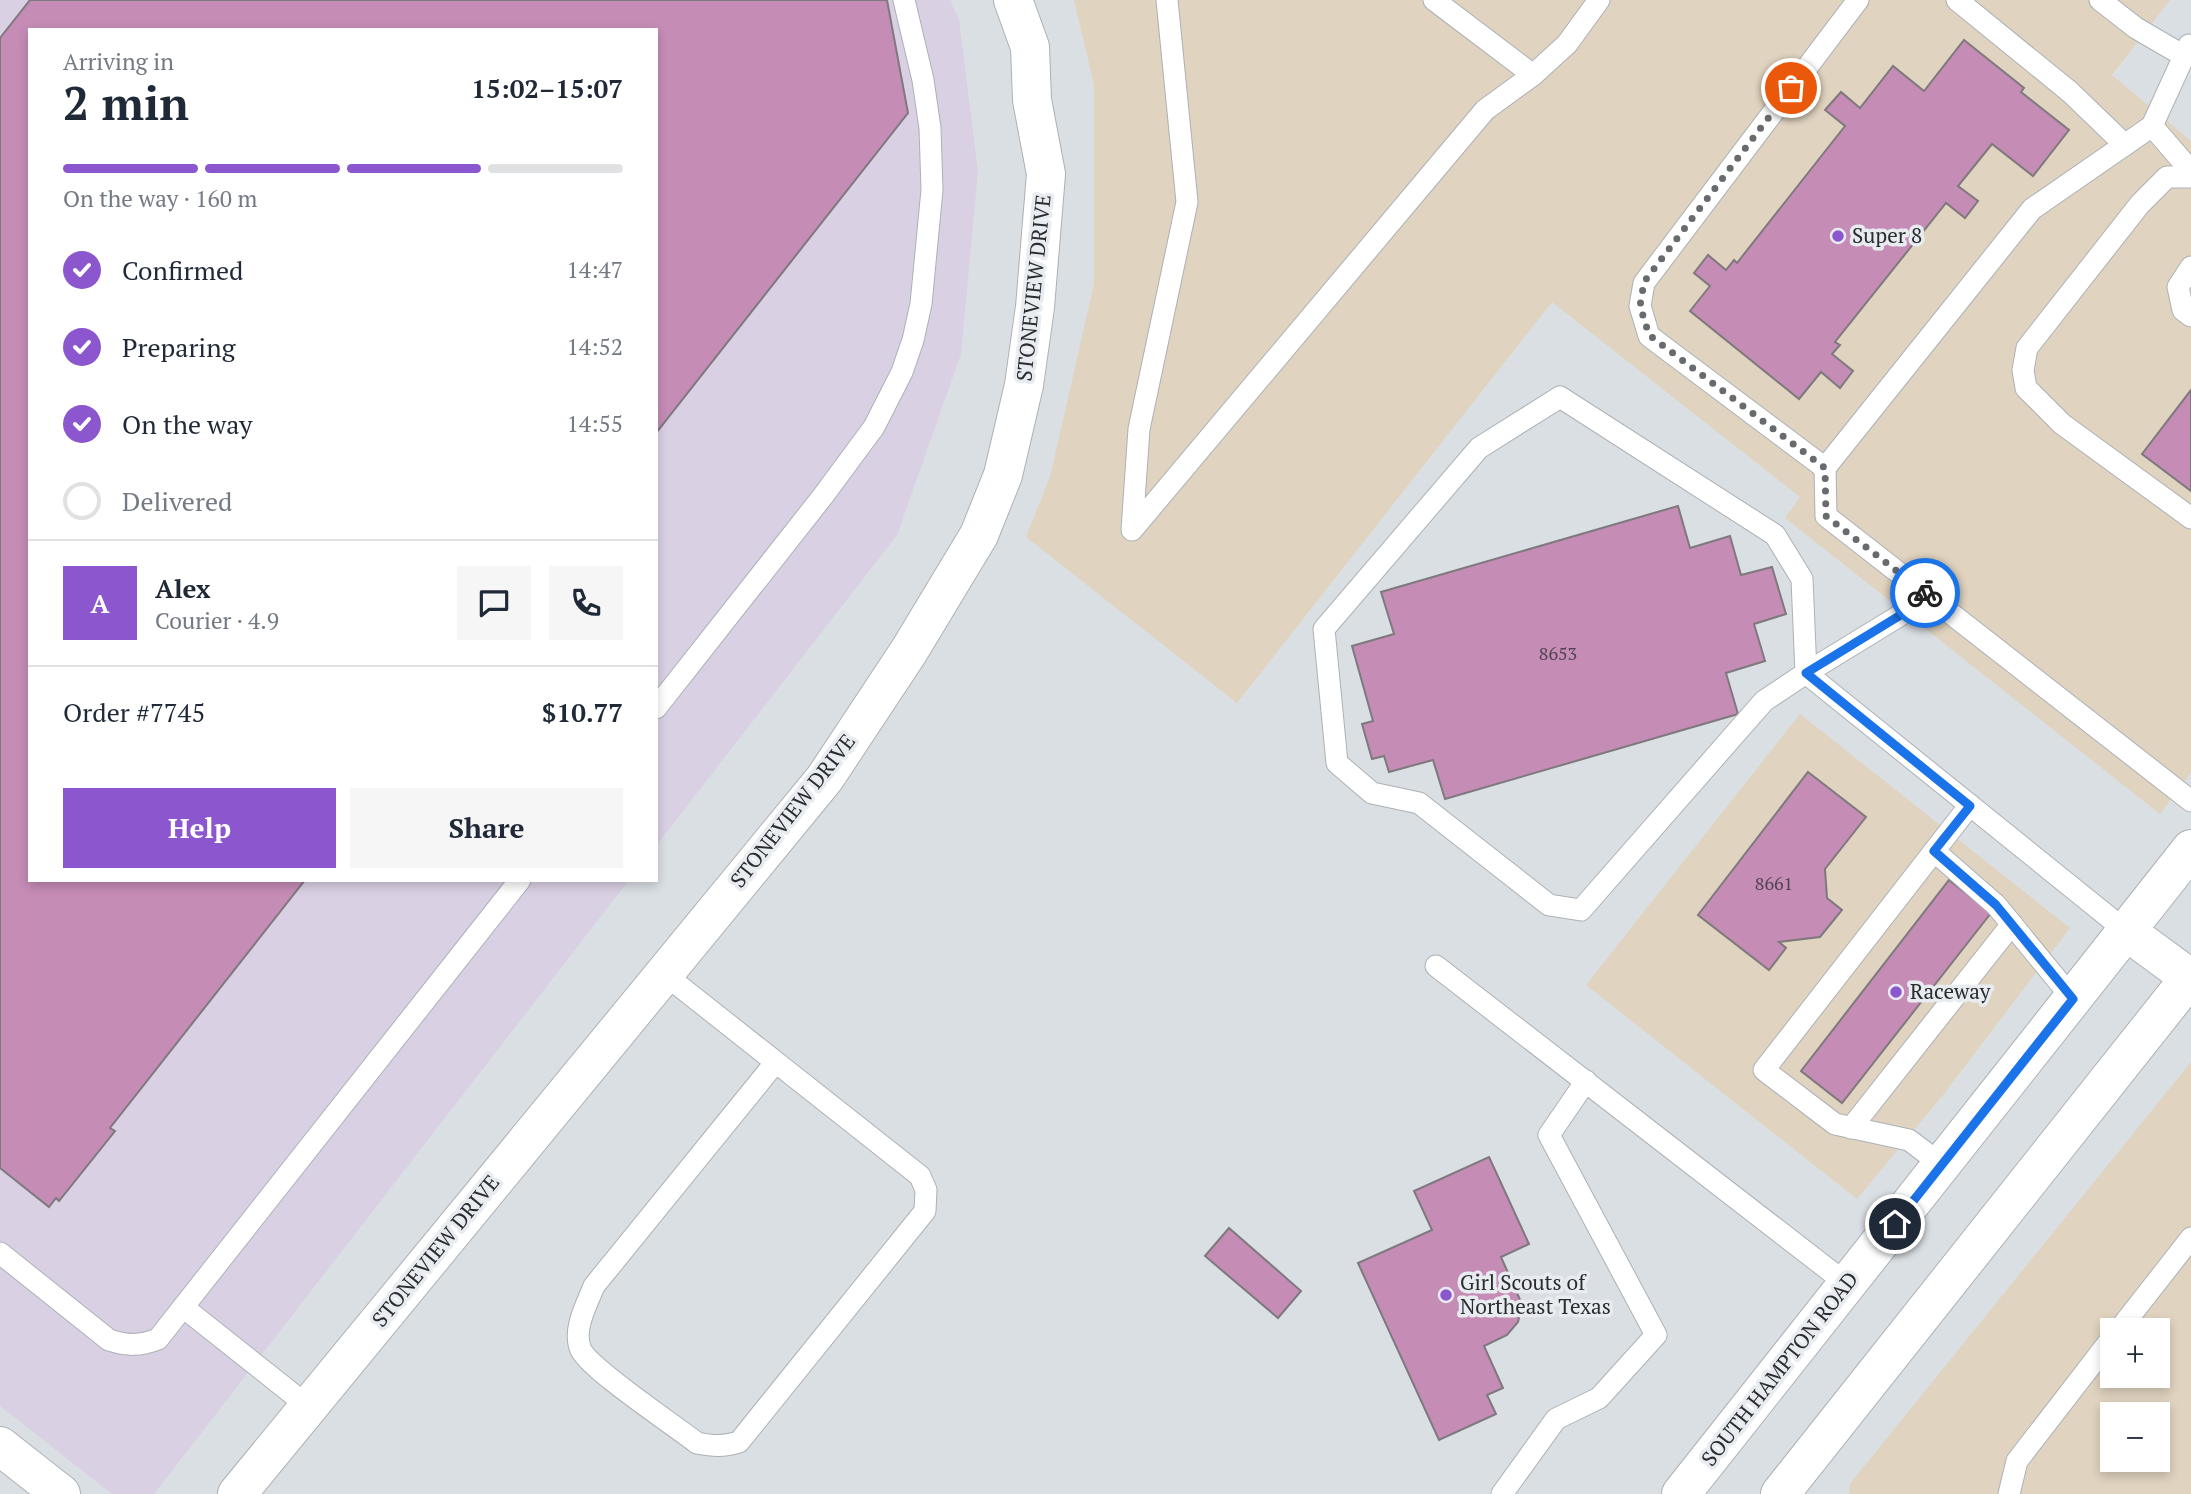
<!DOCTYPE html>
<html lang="en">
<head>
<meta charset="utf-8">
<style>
  :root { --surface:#fff; --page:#f6f6f7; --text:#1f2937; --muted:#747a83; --line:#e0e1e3; --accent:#8b56ce }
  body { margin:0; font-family:"PT Serif",serif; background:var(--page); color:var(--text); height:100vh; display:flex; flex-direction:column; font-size:26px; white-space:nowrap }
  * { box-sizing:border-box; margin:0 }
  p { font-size:23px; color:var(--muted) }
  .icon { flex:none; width:38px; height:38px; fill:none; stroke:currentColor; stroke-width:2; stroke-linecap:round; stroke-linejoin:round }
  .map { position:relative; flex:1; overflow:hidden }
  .drawer { position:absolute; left:28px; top:28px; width:630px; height:854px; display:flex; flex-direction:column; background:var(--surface); border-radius:0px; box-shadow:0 4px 10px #0003 }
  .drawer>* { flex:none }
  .controls { position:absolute; left:2100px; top:1318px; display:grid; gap:14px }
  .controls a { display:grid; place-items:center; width:70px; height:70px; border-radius:0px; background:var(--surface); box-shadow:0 4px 10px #0003; font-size:35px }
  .pin { position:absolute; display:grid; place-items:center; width:60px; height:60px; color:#fff; margin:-30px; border:4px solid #fff; border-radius:50%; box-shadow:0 2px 7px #0007 }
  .courier { position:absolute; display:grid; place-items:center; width:70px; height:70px; margin:-35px; border:5px solid #1a73e8; border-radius:50%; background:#fff; color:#222; box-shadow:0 2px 9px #0007 }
  .head em { font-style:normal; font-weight:600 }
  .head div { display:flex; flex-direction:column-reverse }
  .head { display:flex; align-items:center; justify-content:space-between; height:119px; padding:0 35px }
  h1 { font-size:46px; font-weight:600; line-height:52px }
  .bar { display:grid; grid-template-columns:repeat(4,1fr); gap:10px 7px; align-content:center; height:84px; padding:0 35px }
  .bar i { height:9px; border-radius:5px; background:var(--line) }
  .bar .on { background:var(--accent) }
  .bar p { grid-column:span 4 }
  .line { display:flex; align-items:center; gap:18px; padding:0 35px; border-top:2px solid var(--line) }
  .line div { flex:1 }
  .round { display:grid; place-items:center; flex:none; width:74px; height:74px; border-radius:0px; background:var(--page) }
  ol { padding:0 35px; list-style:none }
  li { display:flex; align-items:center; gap:21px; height:77px }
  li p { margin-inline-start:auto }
  li .icon { padding:7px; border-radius:50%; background:var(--accent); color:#fff; stroke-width:4 }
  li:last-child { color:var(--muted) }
  li i { width:38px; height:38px; border:4px solid var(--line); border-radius:50% }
  .primary-button { display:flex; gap:14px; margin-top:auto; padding:14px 35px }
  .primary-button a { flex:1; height:80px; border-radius:0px; background:var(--accent); color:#fff; font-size:28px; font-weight:600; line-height:80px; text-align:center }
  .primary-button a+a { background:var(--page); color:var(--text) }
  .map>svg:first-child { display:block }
  .commercial { fill:#e0d3bf; fill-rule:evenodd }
  .industrial { fill:#dad0e4 }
  .building { fill:#c58cb6; stroke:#7e797d; stroke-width:2 }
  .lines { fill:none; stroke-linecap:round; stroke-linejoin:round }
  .lane-casing { stroke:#acb1b6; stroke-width:23 }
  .street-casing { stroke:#acb1b6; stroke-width:40 }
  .secondary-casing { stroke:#acb1b6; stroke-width:40 }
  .lane { stroke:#fff; stroke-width:21 }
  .street { stroke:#fff; stroke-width:38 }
  .secondary { stroke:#fff; stroke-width:38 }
  .done { stroke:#686b6e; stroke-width:7; stroke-dasharray:0 12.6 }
  .route { stroke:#1a73e8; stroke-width:9 }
  .poi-dot { fill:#8b56ce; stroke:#e8ecf1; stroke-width:2.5 }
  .labels { text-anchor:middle; stroke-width:7; stroke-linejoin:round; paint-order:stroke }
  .number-label { font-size:18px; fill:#514450 }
  .poi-label { font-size:21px; fill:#2a2c2e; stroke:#e8ecf1; text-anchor:start }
  .street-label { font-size:21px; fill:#2a2c2e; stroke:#e8ecf1 }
</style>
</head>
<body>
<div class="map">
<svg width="2191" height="1494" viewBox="0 0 2191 1494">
  <rect width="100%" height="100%" fill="#dadfe4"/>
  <g class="commercial">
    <path d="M 1074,0 L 2170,0 L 2112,75 L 2191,141 L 2191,773 L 2160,814 L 1785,518 L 1800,497 L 1552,302 L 1237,703 L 1026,537 L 1050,477 L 1094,284 L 1094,85 Z"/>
    <path d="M 1800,714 L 2070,928 L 1943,1095 L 1857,1199 L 1586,985 Z"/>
    <path d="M 2191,1062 L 2191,1494 L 1850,1494 L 1849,1485 ZM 2112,1330 L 2158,1330 L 2158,1376 L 2112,1376 ZM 2112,1414 L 2158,1414 L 2158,1460 L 2112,1460 Z"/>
  </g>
  <path class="industrial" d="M 0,0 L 950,0 L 959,19 L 978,171 L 961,354 L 897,535 L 656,846 L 656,30 L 30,30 L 30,880 L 629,880 L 154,1494 L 112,1494 L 0,1406 Z"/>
  <g class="building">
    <path d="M 30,0 L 887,0 L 908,113 L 656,433 L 656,30 L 30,30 L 30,880 L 305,880 L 110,1128 L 115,1131 L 59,1201 L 56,1198 L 49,1207 L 0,1168 L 0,38 Z"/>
    <path d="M 1964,40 L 2024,88 L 2021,92 L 2069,130 L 2033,176 L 1992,144 L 1958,186 L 1978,201 L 1965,218 L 1946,203 L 1835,342 L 1840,345 L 1832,354 L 1853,371 L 1840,388 L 1821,372 L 1799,399 L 1690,311 L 1710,286 L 1694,273 L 1708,255 L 1726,270 L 1734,260 L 1737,263 L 1845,126 L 1825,110 L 1841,92 L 1860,108 L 1893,66 L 1924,91 Z"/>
    <path d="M 2191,390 L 2191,491 L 2142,454 Z"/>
    <path d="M 1678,506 L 1690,548 L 1730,536 L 1741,575 L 1772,567 L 1786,614 L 1754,624 L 1765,661 L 1726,673 L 1738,714 L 1445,799 L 1433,760 L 1389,772 L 1384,756 L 1372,759 L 1362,724 L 1373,721 L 1352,646 L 1394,634 L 1381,592 Z"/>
    <path d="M 1808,772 L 1866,817 L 1825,869 L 1827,898 L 1842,910 L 1820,937 L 1779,942 L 1786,948 L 1769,970 L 1698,915 Z"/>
    <path d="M 1949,880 L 1991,913 L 1842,1103 L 1801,1071 Z"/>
    <path d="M 1489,1157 L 1529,1244 L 1501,1257 L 1522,1304 L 1518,1322 L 1507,1335 L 1484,1346 L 1503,1388 L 1487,1395 L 1496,1414 L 1439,1440 L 1358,1263 L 1432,1230 L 1414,1191 Z"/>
    <path d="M 1229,1228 L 1301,1291 L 1278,1318 L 1205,1256 Z"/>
  </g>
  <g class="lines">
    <defs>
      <g id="lane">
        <path d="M 1167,0 L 1187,202 L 1139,429 L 1132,530 L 1485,110 L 1533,75 L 1434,0"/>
        <path d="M 1957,0 L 2070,92 L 2125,145"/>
        <path d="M 2100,0 L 2136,28 L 2184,56"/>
        <path d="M 2191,47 L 2189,45 L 2152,126 L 2032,209 L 1825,468 L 1826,516 L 2191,801"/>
        <path d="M 1533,75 L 1567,44 L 1599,0"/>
        <path d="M 2152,126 L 2191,171"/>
        <path d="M 2191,177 L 2167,177 L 2140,204 L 2027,348 L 2023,370 L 2026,388 L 2062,424 L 2191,518"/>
        <path d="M 2191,267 L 2178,287 L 2183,310 L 2191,316"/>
        <path d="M 1560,397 L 1775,535 L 1802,579 L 1806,673 L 1764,701 L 1581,910 L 1549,905 L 1419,803 L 1372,793 L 1337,763 L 1324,629 L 1479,448 Z"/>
        <path d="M 1825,468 L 1649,336 L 1640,306 L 1644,283 L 1858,0"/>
        <path d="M 1930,597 L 1806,673 L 2126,931"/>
        <path d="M 656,708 L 823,496 L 874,427 L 902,372 L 913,340 L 921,304 L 932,190 L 930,128 L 923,80 L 904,0"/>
        <path d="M 1934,851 L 1996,905 L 2073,999"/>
        <path d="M 1436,966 L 1847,1284"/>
        <path d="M 663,973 L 920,1176 L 926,1190 L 925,1211 L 739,1442 C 723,1447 713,1446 697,1443 C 674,1425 591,1370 581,1350 C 572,1330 587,1304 594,1286 L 775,1063"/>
        <path d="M 1851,1128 L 2012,924"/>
        <path d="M 1942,1165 L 1909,1140 L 1835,1124 L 1764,1070 L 1970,805"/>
        <path d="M 0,1253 L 109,1340 C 128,1346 140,1346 158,1339 L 520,880"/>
        <path d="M 183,1307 L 309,1407"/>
        <path d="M 2119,1330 L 2191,1238"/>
        <path d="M 1502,1494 L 1556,1419 L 1599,1398 L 1656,1335 L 1549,1135 L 1586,1081"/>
        <path d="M 2009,1494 L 2017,1461 L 2112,1338"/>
      </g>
      <path id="street" d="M 237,1494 L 825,778 L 909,651 L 979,535 L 1003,475 L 1024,385 L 1035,307 L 1046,174 L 1032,100 L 1030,47 L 1013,0"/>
      <g id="secondary">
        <path d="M 2126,931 L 2190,978"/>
        <path d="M 0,1446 L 61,1494"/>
        <path d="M 1681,1494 L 2191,849"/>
        <path d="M 1780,1494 L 2191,976"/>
      </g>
    </defs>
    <use href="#lane" class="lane-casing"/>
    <use href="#street" class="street-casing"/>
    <use href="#secondary" class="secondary-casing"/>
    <use href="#lane" class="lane"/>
    <use href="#street" class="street"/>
    <use href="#secondary" class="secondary"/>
  </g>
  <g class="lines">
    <path class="done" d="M 1791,88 L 1644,282 L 1640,306 L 1649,335 L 1825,468 L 1826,516 L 1925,593"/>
    <path class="route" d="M 1895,1224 L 2073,999 L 1996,905 L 1934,851 L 1970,806 L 1806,673 L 1930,597 L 1925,593"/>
  </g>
  <g class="poi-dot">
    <circle cx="1838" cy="236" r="7"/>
    <circle cx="1896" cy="992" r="7"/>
    <circle cx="1446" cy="1295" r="7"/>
  </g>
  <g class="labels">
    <g class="number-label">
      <text x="1558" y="660">8653</text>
      <text x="1774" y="890">8661</text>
    </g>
    <g class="poi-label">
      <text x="1852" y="243">Super 8</text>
      <text x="1910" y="999">Raceway</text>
      <text x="1460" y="1290">Girl Scouts of<tspan x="1460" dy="24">Northeast Texas</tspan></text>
    </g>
    <g class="street-label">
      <text transform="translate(1034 288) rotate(-84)" y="7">STONEVIEW DRIVE</text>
      <text transform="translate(793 811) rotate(-52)" y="7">STONEVIEW DRIVE</text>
      <text transform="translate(436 1251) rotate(-51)" y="7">STONEVIEW DRIVE</text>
      <text transform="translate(1780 1369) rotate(-52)" y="7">SOUTH HAMPTON ROAD</text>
    </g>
  </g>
</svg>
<div class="controls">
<a>+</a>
<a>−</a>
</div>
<div class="pin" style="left:1791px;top:88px;background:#ea580c"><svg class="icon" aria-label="bag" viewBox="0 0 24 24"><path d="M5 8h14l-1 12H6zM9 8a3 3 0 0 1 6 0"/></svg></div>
<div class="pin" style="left:1895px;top:1224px;background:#1f2937"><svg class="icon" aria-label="home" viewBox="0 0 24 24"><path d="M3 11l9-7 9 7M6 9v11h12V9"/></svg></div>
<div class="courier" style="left:1925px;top:593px"><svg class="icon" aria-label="bike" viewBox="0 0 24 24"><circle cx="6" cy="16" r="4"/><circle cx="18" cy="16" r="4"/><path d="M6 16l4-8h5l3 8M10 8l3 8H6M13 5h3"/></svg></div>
<section class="drawer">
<div class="head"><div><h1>2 min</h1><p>Arriving in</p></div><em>15:02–15:07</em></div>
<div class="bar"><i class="on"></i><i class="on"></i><i class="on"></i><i></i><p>On the way · 160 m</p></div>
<ol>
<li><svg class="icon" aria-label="check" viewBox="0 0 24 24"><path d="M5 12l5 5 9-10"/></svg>Confirmed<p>14:47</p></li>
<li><svg class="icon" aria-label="check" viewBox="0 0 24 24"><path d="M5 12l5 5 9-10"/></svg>Preparing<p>14:52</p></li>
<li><svg class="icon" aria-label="check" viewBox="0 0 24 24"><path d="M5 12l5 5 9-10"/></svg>On the way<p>14:55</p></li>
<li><i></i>Delivered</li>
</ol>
<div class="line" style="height:126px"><b class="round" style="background:var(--accent);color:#fff">A</b><div><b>Alex</b><p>Courier · 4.9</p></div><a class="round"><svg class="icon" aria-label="chat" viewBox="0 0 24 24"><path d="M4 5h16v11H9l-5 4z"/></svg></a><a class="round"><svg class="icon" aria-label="phone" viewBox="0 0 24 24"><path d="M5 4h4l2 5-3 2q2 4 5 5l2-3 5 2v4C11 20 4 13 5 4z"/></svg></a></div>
<div class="line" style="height:91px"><div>Order #7745</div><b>$10.77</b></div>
<div class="primary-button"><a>Help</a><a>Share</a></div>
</section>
</div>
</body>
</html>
